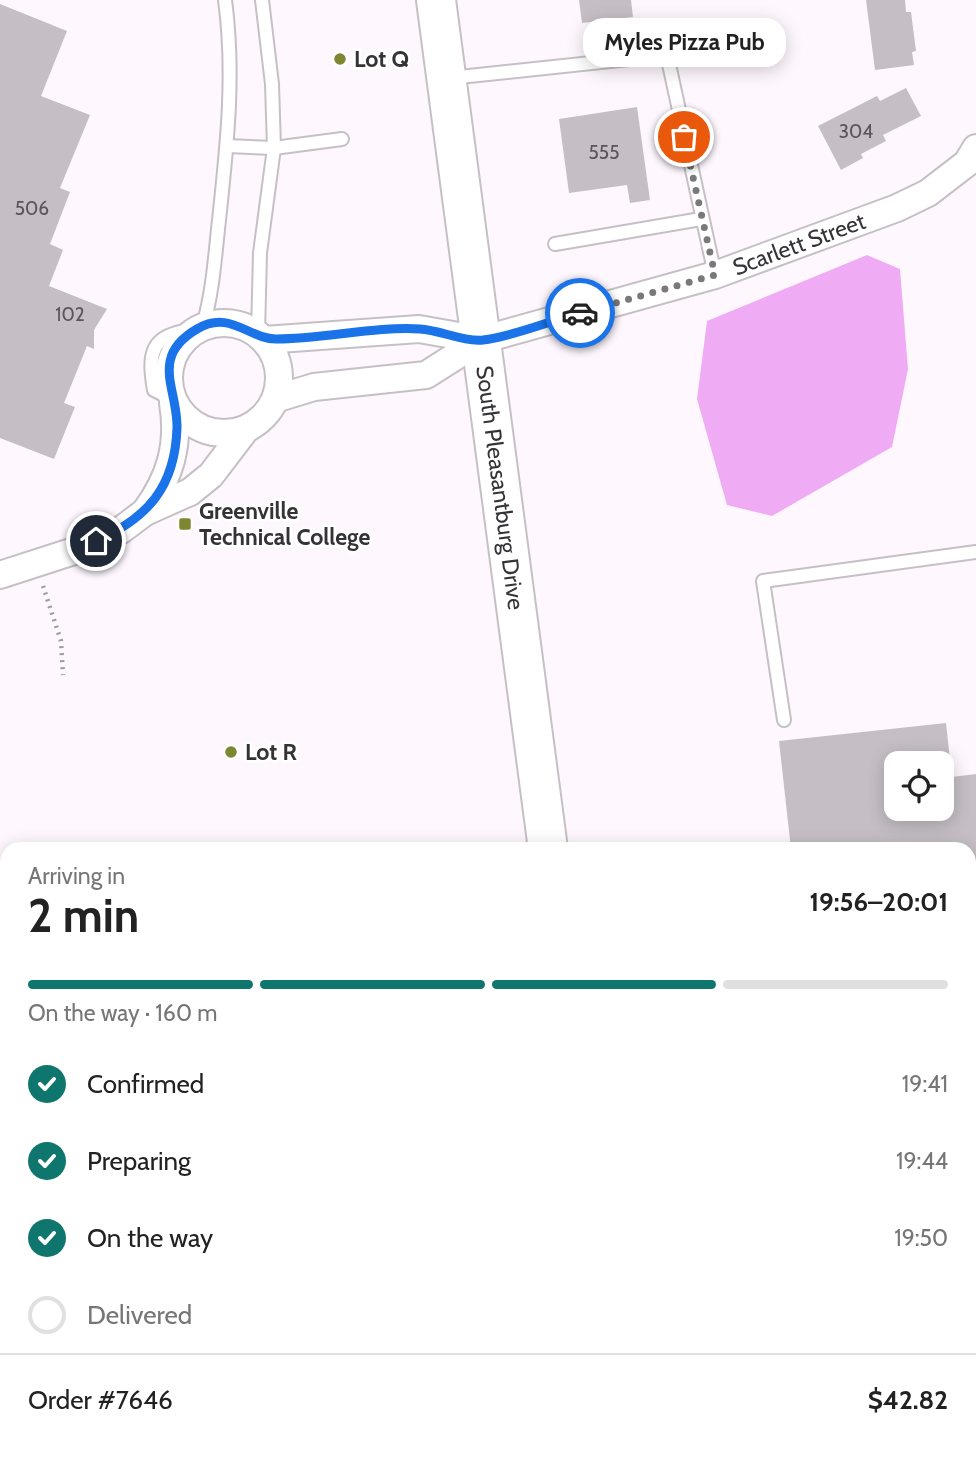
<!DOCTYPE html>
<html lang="en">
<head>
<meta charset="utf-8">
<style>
  :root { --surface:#fff; --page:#f6f6f6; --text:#222; --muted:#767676; --line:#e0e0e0; --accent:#0f766e }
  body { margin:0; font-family:Cabin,sans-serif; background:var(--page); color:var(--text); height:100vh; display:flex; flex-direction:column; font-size:26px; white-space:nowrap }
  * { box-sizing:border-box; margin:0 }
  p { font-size:23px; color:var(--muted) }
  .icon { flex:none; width:38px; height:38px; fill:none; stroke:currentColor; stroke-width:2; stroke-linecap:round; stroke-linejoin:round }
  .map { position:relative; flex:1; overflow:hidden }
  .side { position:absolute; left:0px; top:842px; width:976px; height:618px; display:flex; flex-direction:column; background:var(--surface); border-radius:21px 21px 0 0; box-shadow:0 4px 18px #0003 }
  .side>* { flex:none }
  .buttons { position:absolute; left:884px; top:751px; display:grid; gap:14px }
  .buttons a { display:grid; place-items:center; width:70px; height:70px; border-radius:14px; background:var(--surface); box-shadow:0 4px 18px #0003; font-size:35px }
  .pin { position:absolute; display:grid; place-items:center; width:60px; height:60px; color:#fff; margin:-30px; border:4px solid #fff; border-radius:50%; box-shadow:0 2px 7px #0007 }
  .courier { position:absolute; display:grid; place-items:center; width:70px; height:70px; margin:-35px; border:5px solid #1a73e8; border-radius:50%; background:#fff; color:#222; box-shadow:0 2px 9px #0007 }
  .bubble { position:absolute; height:49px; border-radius:21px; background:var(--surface); box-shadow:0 4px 18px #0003; font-size:23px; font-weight:700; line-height:49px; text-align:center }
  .overview em { font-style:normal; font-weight:700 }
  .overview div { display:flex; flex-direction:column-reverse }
  .overview { display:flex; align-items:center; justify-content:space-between; height:119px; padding:0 28px }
  h1 { font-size:46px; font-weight:700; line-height:52px }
  .bar { display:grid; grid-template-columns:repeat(4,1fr); gap:10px 7px; align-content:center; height:84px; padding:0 28px }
  .bar i { height:9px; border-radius:5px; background:var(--line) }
  .bar .current { background:var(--accent) }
  .bar p { grid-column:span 4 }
  .line { display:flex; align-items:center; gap:18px; padding:0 28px; border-top:2px solid var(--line) }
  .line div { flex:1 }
  ol { padding:0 28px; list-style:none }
  li { display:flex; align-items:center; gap:21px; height:77px }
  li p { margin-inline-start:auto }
  li .icon { padding:7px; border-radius:50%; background:var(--accent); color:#fff; stroke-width:4 }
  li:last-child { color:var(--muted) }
  li i { width:38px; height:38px; border:4px solid var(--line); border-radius:50% }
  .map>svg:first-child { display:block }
  .water { fill:#efabf4 }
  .building { fill:#c5bfc5; fill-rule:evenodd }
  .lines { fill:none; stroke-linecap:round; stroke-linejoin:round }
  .lane-casing { stroke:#c6c0c6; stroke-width:16 }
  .street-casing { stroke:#c6c0c6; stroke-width:30 }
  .primary-casing { stroke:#c6c0c6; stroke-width:42 }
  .path { stroke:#9f9ba0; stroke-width:4.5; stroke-dasharray:2 5; stroke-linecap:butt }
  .lane { stroke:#fff; stroke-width:12 }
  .street { stroke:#fff; stroke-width:26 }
  .primary { stroke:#fff; stroke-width:38 }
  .done { stroke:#7b787c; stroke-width:7; stroke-dasharray:0 12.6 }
  .route { stroke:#1a73e8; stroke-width:9 }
  .poi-dot { fill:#7f8632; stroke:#fff; stroke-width:2.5 }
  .labels { text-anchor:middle; stroke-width:5; stroke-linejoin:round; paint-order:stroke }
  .number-label { font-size:19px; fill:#59565a }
  .poi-label { font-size:23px; font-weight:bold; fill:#353336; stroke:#fff; text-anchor:start }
  .street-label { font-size:23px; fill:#353336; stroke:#fff }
</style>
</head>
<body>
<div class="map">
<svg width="976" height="1459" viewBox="0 0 976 1459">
  <rect width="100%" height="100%" fill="#fef8fe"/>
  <path class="water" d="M 867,255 L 900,269 L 908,369 L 892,447 L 772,516 L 727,505 L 697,399 L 707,321 Z"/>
  <g class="building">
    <path d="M 579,0 L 631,0 L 633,17 L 582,23 Z"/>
    <path d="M 866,0 L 905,0 L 906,12 L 911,12 L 916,51 L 912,52 L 914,65 L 875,70 Z"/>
    <path d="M 0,4 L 67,31 L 41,96 L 90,115 L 60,188 L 70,192 L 50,244 L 63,250 L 49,286 L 107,309 L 94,330 L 94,349 L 87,346 L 64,403 L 75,407 L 54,459 L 0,438 Z"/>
    <path d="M 906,88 L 921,116 L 883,135 L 886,141 L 861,154 L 863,158 L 841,170 L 818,126 L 877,96 L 880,101 Z"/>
    <path d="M 637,107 L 650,200 L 630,203 L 627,185 L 569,193 L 559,119 Z"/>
    <path d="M 946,723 L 952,777 L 976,774 L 976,932 L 970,932 L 970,849 L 791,849 L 779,741 ZM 896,763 L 942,763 L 942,808 L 896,808 Z"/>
    <path d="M 970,942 L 976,986 L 976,1200 L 972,1200 Z"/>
    <path d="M 44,1452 L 258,1452 L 259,1459 L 7,1459 Z"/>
  </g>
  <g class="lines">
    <defs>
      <g id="lane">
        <path d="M 450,78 L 667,55 L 715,275"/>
        <path d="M 227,146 L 274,148 L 342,139"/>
        <path d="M 555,244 L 701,219"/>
        <path d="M 203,326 C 213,291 215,256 219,220 C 227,146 235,74 225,0"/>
        <path d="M 258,334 L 260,253 L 274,148 L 272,84 L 262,0"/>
        <path d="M 172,399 L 154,390 C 146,346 155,334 198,329"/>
        <path d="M 784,720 L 763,581 L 976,552"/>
      </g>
      <g id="street">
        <circle cx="224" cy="378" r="55"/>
        <path d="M 264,340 L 419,329 L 481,340"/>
        <path id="s1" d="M 275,399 L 314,387 L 426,375 L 481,340 L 715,275 L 897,208 L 928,193 L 967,163 L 976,148"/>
        <path d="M 145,512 C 170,478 180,445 173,403"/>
        <path d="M 0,575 L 71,552 L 121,530 L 145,512 L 190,492 L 211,475 L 246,429"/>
        <path d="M 0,1362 L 7,1361"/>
        <path d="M 970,1365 L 976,1366"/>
      </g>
      <g id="primary">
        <path id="s2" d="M 436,0 L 548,849"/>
        <path d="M 626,1452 L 626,1459"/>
      </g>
    </defs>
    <use href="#lane" class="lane-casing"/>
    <use href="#street" class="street-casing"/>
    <use href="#primary" class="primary-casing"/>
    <g class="path">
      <path d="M 43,586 L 61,641 L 63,675"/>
      <path d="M 970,1211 L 976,1210"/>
    </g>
    <use href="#lane" class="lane"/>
    <use href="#street" class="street"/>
    <use href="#primary" class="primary"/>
  </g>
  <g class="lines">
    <path class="done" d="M 580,313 L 715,275 L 684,137"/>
    <path class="route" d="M 96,541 C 148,518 175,487 177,428 C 178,389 149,357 197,329 C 230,309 250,340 277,339 C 322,339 377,326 420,329 C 440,330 463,342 483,340 C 515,336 549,321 580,313"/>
  </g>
  <g class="poi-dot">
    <circle cx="340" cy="59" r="7"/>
    <rect x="178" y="517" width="14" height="14" rx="3.5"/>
    <circle cx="231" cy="752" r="7"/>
  </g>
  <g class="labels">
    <g class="number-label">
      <text x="856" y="138">304</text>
      <text x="604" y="159">555</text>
      <text x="32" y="215">506</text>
      <text x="70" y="321">102</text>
    </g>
    <g class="poi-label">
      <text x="354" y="67">Lot Q</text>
      <text x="199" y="519">Greenville<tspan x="199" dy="26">Technical College</tspan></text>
      <text x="245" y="760">Lot R</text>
    </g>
    <g class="street-label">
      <text dy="8" stroke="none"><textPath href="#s1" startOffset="551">Scarlett Street</textPath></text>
      <text dy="8" stroke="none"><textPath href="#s2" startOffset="492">South Pleasantburg Drive</textPath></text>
    </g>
  </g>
</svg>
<div class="buttons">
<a><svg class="icon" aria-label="locate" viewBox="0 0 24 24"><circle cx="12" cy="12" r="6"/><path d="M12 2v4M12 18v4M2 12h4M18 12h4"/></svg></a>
</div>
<div class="pin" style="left:684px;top:137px;background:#ea580c"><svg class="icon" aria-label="bag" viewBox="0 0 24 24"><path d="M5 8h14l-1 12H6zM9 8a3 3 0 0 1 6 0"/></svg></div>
<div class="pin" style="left:96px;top:541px;background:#1f2937"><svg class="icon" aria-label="home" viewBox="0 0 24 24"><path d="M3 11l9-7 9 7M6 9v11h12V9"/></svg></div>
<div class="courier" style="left:580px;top:313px"><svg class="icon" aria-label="car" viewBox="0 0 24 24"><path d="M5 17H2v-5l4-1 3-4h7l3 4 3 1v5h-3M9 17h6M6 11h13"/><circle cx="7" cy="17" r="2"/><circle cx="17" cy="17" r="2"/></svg></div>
<div class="bubble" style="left:583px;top:18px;width:203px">Myles Pizza Pub</div>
<section class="side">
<div class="overview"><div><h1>2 min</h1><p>Arriving in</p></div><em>19:56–20:01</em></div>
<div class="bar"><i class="current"></i><i class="current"></i><i class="current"></i><i></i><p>On the way · 160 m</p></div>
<ol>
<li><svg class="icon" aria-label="check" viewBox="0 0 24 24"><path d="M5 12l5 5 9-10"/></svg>Confirmed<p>19:41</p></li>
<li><svg class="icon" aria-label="check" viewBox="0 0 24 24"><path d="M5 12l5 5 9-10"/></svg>Preparing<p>19:44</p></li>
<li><svg class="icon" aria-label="check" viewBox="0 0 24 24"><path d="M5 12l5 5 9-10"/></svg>On the way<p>19:50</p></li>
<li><i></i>Delivered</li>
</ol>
<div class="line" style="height:91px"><div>Order #7646</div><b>$42.82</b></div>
</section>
</div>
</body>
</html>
